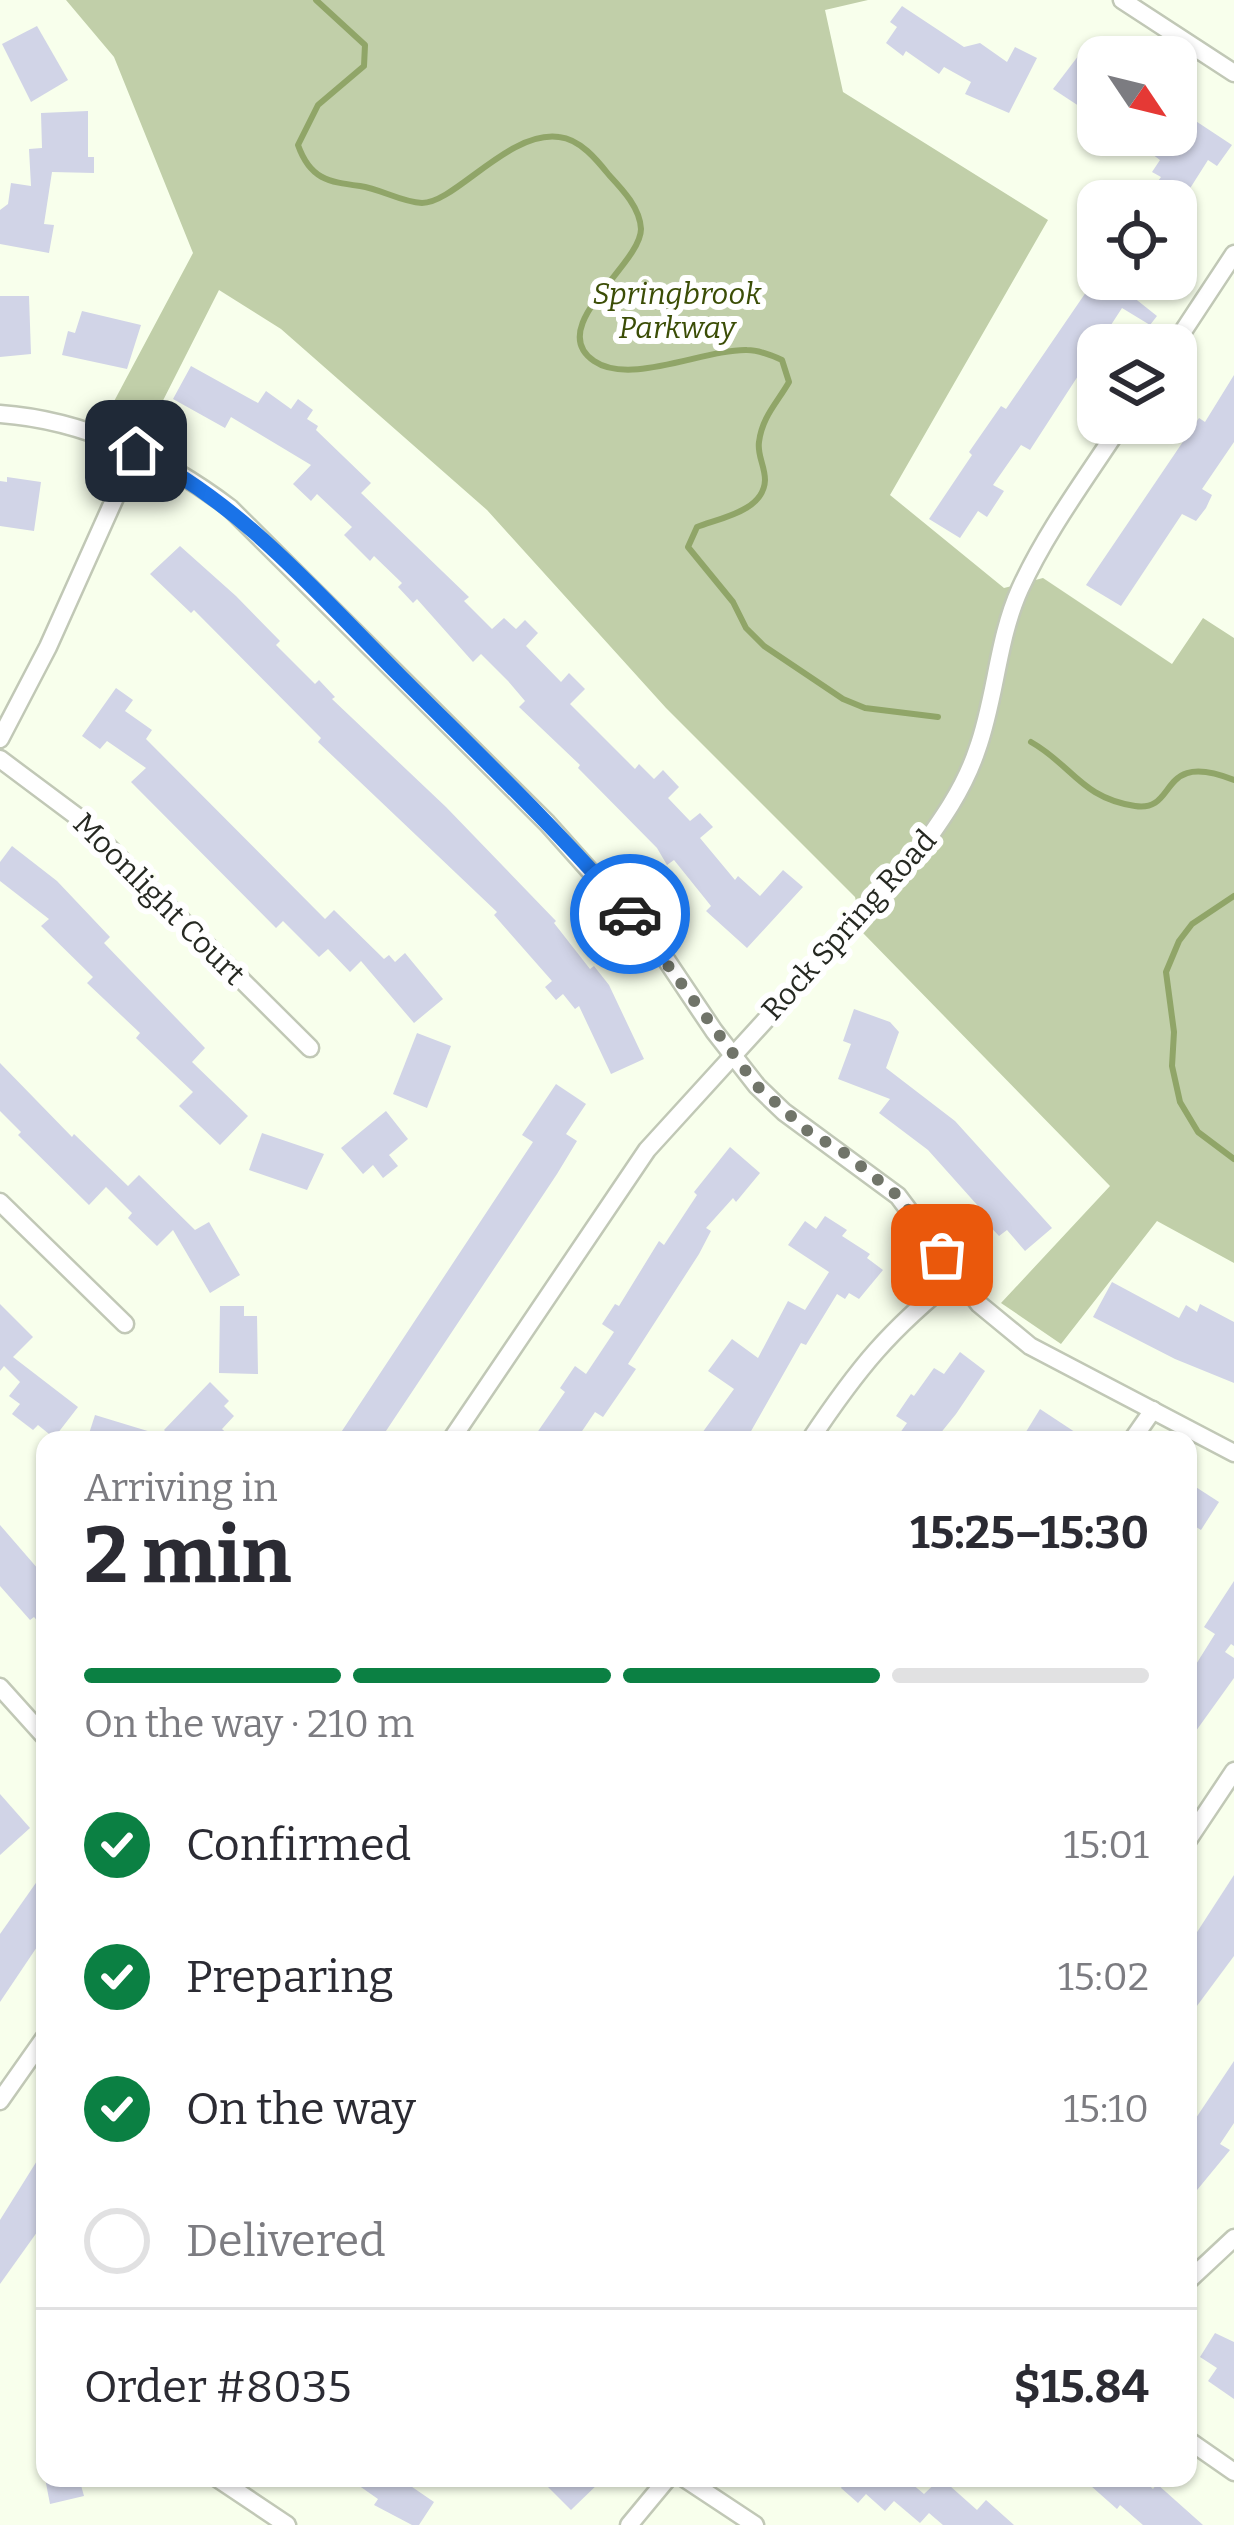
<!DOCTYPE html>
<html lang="en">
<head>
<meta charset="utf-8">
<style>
  :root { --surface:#fff; --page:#f2f2f3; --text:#2b2b33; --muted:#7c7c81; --line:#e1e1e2; --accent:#0b8043 }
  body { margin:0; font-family:Bitter,serif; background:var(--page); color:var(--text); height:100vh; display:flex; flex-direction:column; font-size:45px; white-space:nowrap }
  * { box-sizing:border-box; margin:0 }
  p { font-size:39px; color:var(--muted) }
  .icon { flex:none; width:66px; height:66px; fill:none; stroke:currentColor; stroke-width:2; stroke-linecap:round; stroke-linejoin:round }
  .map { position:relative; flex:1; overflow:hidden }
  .drawer { position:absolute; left:36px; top:1431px; width:1161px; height:1056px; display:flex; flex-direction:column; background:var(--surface); border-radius:24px; box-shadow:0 3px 9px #0004 }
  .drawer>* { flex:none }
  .needle { width:78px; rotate:125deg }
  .buttons { position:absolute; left:1077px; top:36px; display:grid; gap:24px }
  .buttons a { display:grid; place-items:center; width:120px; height:120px; border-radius:24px; background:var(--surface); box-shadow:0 3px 9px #0004; font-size:60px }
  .pin { position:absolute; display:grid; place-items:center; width:102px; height:102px; color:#fff; margin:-51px; border-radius:24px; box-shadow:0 6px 18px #0006 }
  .courier { position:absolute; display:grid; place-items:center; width:120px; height:120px; margin:-60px; border:9px solid #1a73e8; border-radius:50%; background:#fff; color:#222; box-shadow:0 3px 15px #0007 }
  .headline em { font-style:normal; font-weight:700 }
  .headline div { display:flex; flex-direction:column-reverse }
  .headline { display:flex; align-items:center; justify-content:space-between; height:204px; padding:0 48px }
  h1 { font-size:78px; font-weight:700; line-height:90px }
  .bar { display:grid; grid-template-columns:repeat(4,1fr); gap:18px 12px; align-content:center; height:144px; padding:0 48px }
  .bar i { height:15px; border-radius:9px; background:var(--line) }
  .bar .current { background:var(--accent) }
  .bar p { grid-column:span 4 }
  .line { display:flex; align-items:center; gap:30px; padding:0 48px; border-top:3px solid var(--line) }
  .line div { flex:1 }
  ol { padding:0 48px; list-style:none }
  li { display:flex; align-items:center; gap:36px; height:132px }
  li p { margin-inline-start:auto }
  li .icon { padding:12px; border-radius:50%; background:var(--accent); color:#fff; stroke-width:4 }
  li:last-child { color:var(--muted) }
  li i { width:66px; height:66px; border:6px solid var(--line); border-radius:50% }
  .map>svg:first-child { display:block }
  .green { fill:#c1cfa9 }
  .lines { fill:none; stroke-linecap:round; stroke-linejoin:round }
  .stream { stroke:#90a568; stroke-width:6 }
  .building { fill:#d1d4e7 }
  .street-casing { stroke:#c1c8b6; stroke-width:21 }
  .street { stroke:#fff; stroke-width:16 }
  .done { stroke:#707469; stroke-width:12; stroke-dasharray:0 21.6 }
  .route { stroke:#1a73e8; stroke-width:15 }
  .labels { text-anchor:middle; stroke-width:12; stroke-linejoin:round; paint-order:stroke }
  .park-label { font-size:30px; font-style:italic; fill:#3b4d06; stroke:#fff }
  .street-label { font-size:30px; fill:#262922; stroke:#fff }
</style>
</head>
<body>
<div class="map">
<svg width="1234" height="2525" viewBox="0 0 1234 2525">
  <rect width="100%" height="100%" fill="#f8ffec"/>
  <path class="green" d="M 66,0 L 868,0 L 825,10 L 843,92 L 1048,220 L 890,495 L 1004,588 L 1043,578 L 1172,664 L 1203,618 L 1234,638 L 1234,1263 L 1157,1221 L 1061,1344 L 1001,1303 L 1110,1186 L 863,933 L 855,897 L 666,708 L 487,510 L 281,329 L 219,290 L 144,438 L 103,422 L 193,253 L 114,57 Z"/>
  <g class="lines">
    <g class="stream">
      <path d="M 316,0 L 365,45 L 364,66 L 318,105 L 298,145 C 310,179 328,182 360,186 C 381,189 401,202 422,203 C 455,203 509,130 559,137 C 580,139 597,160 609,175 C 623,190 640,208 641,229 C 641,265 544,327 594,361 C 630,386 705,349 747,350 C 759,350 771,355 782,360 L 789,382 C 777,403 762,417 759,442 C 757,455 765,466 765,480 C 764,511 720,518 697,527 L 688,547 L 733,602 L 746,628 L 764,646 L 843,699 L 865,708 L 938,717"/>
      <path d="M 1031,742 C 1072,765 1081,798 1135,806 C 1179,813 1156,749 1234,780"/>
      <path d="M 1234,896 L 1192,924 L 1179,941 L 1166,972 L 1174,1032 L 1172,1066 L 1180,1102 L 1198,1132 L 1234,1159"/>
    </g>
  </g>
  <g class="building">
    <path d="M 902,6 L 964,47 L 980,43 L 1007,62 L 1015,47 L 1037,58 L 1009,113 L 965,94 L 971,82 L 944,67 L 939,74 L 906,51 L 903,56 L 886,43 L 897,27 L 890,22 Z"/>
    <path d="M 37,26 L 68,80 L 31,102 L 2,44 Z"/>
    <path d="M 1082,51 L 1098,62 L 1098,99 L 1088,112 L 1053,89 Z"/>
    <path d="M 1176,108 L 1232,145 L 1217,166 L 1208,160 L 1182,201 L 1144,201 L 1161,177 L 1152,172 L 1160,160 L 1148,151 L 1159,135 L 1176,135 Z"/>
    <path d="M 88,111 L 88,157 L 94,157 L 94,173 L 52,172 L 44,224 L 54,225 L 49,253 L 0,244 L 0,210 L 8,204 L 11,183 L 31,186 L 29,149 L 42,148 L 41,113 Z"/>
    <path d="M 1095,279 L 1137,279 L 1128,293 L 1157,316 L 1150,325 L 1122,308 L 1030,450 L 1021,445 L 993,485 L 1004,491 L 987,517 L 978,511 L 960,538 L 929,519 L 972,455 L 969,452 L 1001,406 L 1006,409 Z"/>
    <path d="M 0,296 L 29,296 L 31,354 L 0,357 Z"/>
    <path d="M 82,311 L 141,325 L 127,369 L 62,355 L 68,331 L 75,333 Z"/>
    <path d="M 191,366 L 258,403 L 266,391 L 291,409 L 298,399 L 313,410 L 307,419 L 318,426 L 316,430 L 371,483 L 361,493 L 469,597 L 464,601 L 492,629 L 504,618 L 516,629 L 525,620 L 538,633 L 526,646 L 561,682 L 569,673 L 585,689 L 570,704 L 635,769 L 639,764 L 654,779 L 663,770 L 679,787 L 668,798 L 690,821 L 700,813 L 713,827 L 700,838 L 735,880 L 738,876 L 760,896 L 783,870 L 803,887 L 747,948 L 706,911 L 711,906 L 674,860 L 667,865 L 657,848 L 578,768 L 580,765 L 519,707 L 525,701 L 508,681 L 481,654 L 473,662 L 417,599 L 413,603 L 398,587 L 402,583 L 374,556 L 370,561 L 344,535 L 352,527 L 317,494 L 311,501 L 293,484 L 311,465 L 231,417 L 225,428 L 173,399 Z"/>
    <path d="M 1234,375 L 1234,442 L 1202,489 L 1212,495 L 1206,508 L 1196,521 L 1182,514 L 1121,606 L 1086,585 L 1199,418 L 1205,422 Z"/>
    <path d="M 7,477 L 41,482 L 34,531 L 0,526 L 0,481 L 7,482 Z"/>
    <path d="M 180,546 L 236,596 L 280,641 L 276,645 L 315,684 L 319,680 L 335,697 L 332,699 L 446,807 L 556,921 L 554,923 L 590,969 L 594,966 L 609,985 L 644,1059 L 611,1074 L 579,1006 L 575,1009 L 563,994 L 556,1000 L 545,987 L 552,981 L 494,915 L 497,912 L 318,742 L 321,738 L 194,610 L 191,613 L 150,574 Z"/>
    <path d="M 116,688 L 133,700 L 125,711 L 152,730 L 146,739 L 325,919 L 334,910 L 384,959 L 389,955 L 395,962 L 405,953 L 443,999 L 414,1023 L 361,961 L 350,972 L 328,949 L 319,957 L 283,921 L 276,928 L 131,782 L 146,768 L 107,741 L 100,749 L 82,736 Z"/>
    <path d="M 12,846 L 57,881 L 110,937 L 104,943 L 205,1048 L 192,1062 L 248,1116 L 220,1145 L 179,1106 L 193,1092 L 136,1038 L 140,1033 L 87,983 L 93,977 L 41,926 L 49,919 L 0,881 L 0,862 Z"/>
    <path d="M 854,1009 L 890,1022 L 899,1032 L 886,1068 L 955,1121 L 1052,1228 L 1025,1251 L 1007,1230 L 999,1236 L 983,1219 L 987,1216 L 928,1150 L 879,1113 L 890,1099 L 838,1079 L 851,1044 L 843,1041 Z"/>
    <path d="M 417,1033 L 451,1046 L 427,1108 L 393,1094 Z"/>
    <path d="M 0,1063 L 72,1137 L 74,1134 L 128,1186 L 139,1175 L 195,1230 L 209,1222 L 240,1275 L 210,1293 L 173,1230 L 157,1246 L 128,1218 L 132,1213 L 106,1187 L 89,1205 L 18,1135 L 21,1132 L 0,1111 Z"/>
    <path d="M 556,1084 L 586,1104 L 566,1134 L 577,1141 L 557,1174 L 380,1440 L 336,1440 L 533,1142 L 522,1135 Z"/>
    <path d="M 386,1111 L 408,1139 L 389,1155 L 398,1166 L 383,1178 L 373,1165 L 363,1174 L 341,1148 Z"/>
    <path d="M 262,1133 L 324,1154 L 307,1190 L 249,1170 Z"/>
    <path d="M 730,1147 L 760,1173 L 736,1202 L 733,1198 L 706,1228 L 711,1231 L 699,1254 L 628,1364 L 636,1369 L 603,1417 L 595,1412 L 576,1440 L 532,1440 L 565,1392 L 560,1388 L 575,1366 L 586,1374 L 614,1332 L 602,1324 L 615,1304 L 619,1306 L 659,1241 L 664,1245 L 697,1195 L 694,1192 Z"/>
    <path d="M 825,1216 L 847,1230 L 842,1236 L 870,1254 L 867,1258 L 883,1270 L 859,1299 L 849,1293 L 845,1299 L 837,1294 L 806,1345 L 801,1343 L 746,1440 L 697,1440 L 734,1389 L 708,1371 L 732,1339 L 758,1358 L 788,1301 L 805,1310 L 829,1272 L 788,1245 L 805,1221 L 816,1229 Z"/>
    <path d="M 1112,1282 L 1179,1318 L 1186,1305 L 1197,1312 L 1200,1304 L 1234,1322 L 1234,1383 L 1175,1359 L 1093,1317 Z"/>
    <path d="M 0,1304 L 33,1337 L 13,1357 L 78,1407 L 54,1438 L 38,1425 L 33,1430 L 12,1414 L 20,1404 L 9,1396 L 20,1382 L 4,1366 L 0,1371 Z"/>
    <path d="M 220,1306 L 244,1306 L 244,1316 L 257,1316 L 258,1374 L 219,1373 Z"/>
    <path d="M 960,1352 L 985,1371 L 956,1414 L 935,1440 L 895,1440 L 907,1423 L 896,1416 L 911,1394 L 914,1396 L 934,1368 L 944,1374 Z"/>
    <path d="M 210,1382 L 229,1401 L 224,1406 L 234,1416 L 222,1429 L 234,1440 L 174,1440 L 164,1430 Z"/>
    <path d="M 1040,1409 L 1087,1440 L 1021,1440 Z"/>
    <path d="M 95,1415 L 164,1436 L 164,1440 L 87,1440 Z"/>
    <path d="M 1188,1482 L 1219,1502 L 1201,1530 L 1188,1522 Z"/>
    <path d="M 0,1525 L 45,1577 L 45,1629 L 34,1617 L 30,1620 L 0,1586 Z"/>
    <path d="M 1234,1581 L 1234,1646 L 1231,1644 L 1225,1652 L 1234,1658 L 1234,1678 L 1188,1742 L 1188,1677 L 1215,1634 L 1204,1627 Z"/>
    <path d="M 0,1794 L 30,1828 L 0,1855 Z"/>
    <path d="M 45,1870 L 45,1935 L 0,2002 L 0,1934 Z"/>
    <path d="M 1234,1875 L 1234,1956 L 1188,2018 L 1188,1946 Z"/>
    <path d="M 1234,2061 L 1234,2123 L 1220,2144 L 1230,2150 L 1188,2201 L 1188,2130 Z"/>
    <path d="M 45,2148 L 45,2221 L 0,2284 L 0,2220 Z"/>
    <path d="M 1215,2333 L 1234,2342 L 1234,2399 L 1208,2381 L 1217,2368 L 1200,2357 Z"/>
    <path d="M 45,2478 L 79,2478 L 84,2496 L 50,2504 Z"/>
    <path d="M 348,2478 L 399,2478 L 434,2502 L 419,2525 L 412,2525 L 374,2505 L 378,2499 Z"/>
    <path d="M 539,2478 L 604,2478 L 571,2510 Z"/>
    <path d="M 847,2478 L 905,2478 L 924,2494 L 941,2478 L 977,2510 L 986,2500 L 1014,2525 L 943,2525 L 929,2513 L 920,2523 L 894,2501 L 885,2511 L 866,2494 L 858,2503 L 841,2488 Z"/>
    <path d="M 1082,2478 L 1141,2478 L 1153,2489 L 1157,2484 L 1203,2525 L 1143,2525 L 1120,2505 L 1117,2509 Z"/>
  </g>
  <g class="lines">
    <defs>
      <g id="street">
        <path d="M 1122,0 L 1234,73"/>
        <path d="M 1174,345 L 1234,254"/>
        <path d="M 0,414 C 84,420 164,458 230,508 L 547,823 L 657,946 L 714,1031 L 757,1086 L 784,1112 L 898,1196 L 979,1304 L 1030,1346 L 1234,1453"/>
        <path d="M 0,739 L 48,647 L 136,451"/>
        <path d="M 0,759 L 79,818 L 310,1048"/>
        <path d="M 0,1202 L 125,1324"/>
        <path d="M 451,1440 L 647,1150 L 917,854 C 941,821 964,789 977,750 C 996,698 997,640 1020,589 C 1047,530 1087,477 1122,423"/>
        <path d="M 810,1440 C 858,1368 889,1330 958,1275"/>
        <path d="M 1132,1440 L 1153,1410"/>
        <path d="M 0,1687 L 45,1737"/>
        <path d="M 1188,1840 L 1234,1771"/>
        <path d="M 0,2101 L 45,2037"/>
        <path d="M 1188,2281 L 1234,2238"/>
        <path d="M 1188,2440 L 1234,2472"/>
        <path d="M 217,2478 L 287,2525"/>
        <path d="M 684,2478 L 755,2525"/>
        <path d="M 629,2525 L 668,2478"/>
      </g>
    </defs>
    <use href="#street" class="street-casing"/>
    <use href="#street" class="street"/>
  </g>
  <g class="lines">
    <path class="done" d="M 630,914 L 757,1086 L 809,1132 L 846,1154 L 898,1196 L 942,1255"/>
    <path class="route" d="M 136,451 C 241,503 318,594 400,676 C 478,754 558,830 630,914"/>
  </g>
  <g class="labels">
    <g class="park-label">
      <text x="677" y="304">Springbrook<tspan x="677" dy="34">Parkway</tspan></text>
    </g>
    <g class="street-label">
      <text transform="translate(159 899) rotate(45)" y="10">Moonlight Court</text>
      <text transform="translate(849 925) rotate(-48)" y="10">Rock Spring Road</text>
    </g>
  </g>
</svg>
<div class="buttons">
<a><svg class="needle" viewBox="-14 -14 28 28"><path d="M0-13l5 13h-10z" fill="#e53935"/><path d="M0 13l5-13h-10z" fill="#7c7c81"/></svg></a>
<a><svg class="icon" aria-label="locate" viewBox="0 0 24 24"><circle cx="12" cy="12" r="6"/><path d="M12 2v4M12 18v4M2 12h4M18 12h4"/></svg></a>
<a><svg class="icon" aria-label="layers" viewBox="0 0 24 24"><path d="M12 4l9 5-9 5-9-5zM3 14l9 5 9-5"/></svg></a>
</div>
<div class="pin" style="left:942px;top:1255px;background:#ea580c"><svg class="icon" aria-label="bag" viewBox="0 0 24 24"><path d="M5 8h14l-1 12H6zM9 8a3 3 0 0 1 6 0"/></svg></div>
<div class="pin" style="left:136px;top:451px;background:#1f2937"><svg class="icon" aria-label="home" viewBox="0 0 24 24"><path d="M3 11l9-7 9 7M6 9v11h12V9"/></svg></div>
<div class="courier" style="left:630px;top:914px"><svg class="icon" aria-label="car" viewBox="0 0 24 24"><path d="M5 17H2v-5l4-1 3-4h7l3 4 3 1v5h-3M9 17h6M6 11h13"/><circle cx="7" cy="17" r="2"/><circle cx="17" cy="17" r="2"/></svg></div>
<section class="drawer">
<div class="headline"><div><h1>2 min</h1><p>Arriving in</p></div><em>15:25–15:30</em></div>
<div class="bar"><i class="current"></i><i class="current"></i><i class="current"></i><i></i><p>On the way · 210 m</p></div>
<ol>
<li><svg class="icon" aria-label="check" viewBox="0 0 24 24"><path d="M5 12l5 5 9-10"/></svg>Confirmed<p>15:01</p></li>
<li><svg class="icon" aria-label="check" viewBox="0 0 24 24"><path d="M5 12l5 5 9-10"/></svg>Preparing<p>15:02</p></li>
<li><svg class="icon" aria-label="check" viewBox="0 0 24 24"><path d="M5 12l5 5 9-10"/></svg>On the way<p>15:10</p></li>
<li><i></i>Delivered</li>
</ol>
<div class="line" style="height:156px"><div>Order #8035</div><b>$15.84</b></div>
</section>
</div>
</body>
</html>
